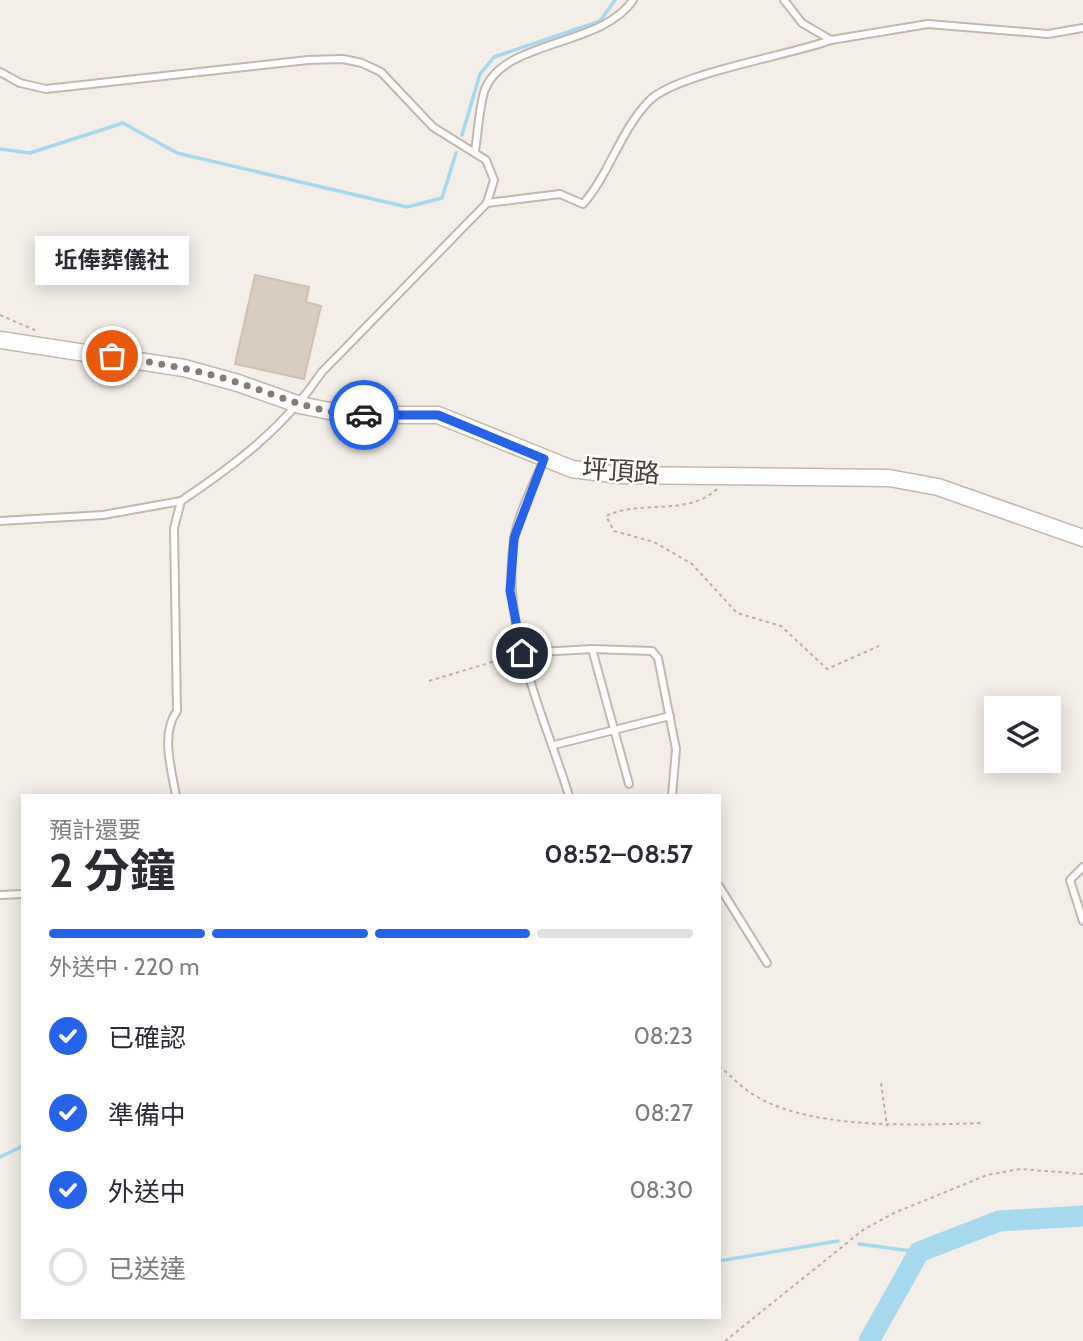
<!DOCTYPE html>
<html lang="zh-TW">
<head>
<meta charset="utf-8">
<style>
  :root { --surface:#fff; --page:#f7f7f7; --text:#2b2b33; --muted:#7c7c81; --line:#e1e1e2; --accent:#2563eb }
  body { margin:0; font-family:Cabin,"Noto Sans TC",sans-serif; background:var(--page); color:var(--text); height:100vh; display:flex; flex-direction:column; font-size:26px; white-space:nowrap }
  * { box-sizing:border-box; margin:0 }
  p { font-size:23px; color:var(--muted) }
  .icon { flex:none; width:38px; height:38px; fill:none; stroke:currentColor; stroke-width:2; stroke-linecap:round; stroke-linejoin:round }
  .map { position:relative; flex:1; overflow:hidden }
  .side { position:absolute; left:21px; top:794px; width:700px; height:525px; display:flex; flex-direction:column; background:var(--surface); border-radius:0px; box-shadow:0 4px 18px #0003 }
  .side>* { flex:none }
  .tools { position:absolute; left:984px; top:696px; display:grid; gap:14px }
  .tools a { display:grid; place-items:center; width:77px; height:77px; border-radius:0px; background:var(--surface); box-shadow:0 4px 18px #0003; font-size:35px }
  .pin { position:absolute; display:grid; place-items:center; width:60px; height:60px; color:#fff; margin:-30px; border:4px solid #fff; border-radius:50%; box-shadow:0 2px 7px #0007 }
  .courier { position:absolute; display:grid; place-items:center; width:70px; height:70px; margin:-35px; border:5px solid #2563eb; border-radius:50%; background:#fff; color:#222; box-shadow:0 2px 9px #0007 }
  .bubble { position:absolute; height:49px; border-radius:0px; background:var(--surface); box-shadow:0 4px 18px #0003; font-size:23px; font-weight:700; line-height:49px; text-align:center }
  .overview em { font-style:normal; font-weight:700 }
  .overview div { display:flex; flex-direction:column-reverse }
  .overview { display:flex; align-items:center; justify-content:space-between; height:119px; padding:0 28px }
  h1 { font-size:46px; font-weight:700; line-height:52px }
  .bar { display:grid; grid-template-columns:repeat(4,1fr); gap:10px 7px; align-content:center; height:84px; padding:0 28px }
  .bar i { height:9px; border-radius:5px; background:var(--line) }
  .bar .selected { background:var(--accent) }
  .bar p { grid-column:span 4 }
  ol { padding:0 28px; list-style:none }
  li { display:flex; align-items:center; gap:21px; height:77px }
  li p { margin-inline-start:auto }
  li .icon { padding:7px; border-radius:50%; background:var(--accent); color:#fff; stroke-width:4 }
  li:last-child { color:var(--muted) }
  li i { width:38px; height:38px; border:4px solid var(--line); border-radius:50% }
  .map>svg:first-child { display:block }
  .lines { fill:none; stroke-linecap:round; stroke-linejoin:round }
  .stream { stroke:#a7d9ee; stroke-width:3.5 }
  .river { stroke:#a7d9ee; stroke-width:21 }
  .building { fill:#d8ccc1; stroke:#cfc0b1; stroke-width:2 }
  .service-casing { stroke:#c2b8ae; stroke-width:10 }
  .tertiary-casing { stroke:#c2b8ae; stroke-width:19 }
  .path { stroke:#c0af9d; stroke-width:2; stroke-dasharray:3.5 3.5; stroke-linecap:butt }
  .service { stroke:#fff; stroke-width:6 }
  .tertiary { stroke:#fff; stroke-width:16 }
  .done { stroke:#837d75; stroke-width:7; stroke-dasharray:0 12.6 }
  .route { stroke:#2563eb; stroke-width:9 }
  .labels { text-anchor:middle; stroke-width:5; stroke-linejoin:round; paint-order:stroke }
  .street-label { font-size:26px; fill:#473f37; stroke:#fff }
</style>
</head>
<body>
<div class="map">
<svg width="1083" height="1341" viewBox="0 0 1083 1341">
  <rect width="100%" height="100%" fill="#f3efe8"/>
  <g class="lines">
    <g class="stream">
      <path d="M 462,135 L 480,74 L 494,57 L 600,21 L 615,0"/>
      <path d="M 0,149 L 30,153 L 123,123 L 177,153 L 407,207 L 442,198 L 456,153"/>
      <path d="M 0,1157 L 23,1146"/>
      <path d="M 859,1244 L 919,1252"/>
      <path d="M 719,1261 L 838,1241"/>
    </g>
    <path class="river" d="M 869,1341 L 919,1252 L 999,1221 L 1083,1216"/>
  </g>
  <path class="building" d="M 255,275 L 309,287 L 306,302 L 321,306 L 304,379 L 235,364 Z"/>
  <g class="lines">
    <defs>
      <g id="service">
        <path d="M 784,0 L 802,23 L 831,40 L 928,24 L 1048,34 L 1083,28"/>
        <path d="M 0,72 L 20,83 L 46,89 L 308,60 L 343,59 L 362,63 L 381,72 L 433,127 L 486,160 L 494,180 L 487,203 L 322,372 C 285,427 235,465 181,501 L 174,528 L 177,711 C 160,734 172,771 176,796"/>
        <path d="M 475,151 C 478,132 479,110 484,92 C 501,39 601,48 633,0"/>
        <path d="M 487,203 L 560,194 L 583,204 C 610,173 620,131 649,101 C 674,74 791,55 831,40"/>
        <path d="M 544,459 C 534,484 518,513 514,540 C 500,628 544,714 569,796"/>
        <path d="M 0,521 L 103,515 L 181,501"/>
        <path d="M 592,649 L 629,784"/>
        <path d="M 522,653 L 592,649 L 652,651 L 658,658 L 676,749 L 672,796"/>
        <path d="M 554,745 L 670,716"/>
        <path d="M 1083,867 L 1070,880 L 1083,921"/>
        <path d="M 719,886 L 767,963"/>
        <path d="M 0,895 L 23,894"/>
      </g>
      <path id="tertiary" d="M 0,340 L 184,368 L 238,383 L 300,405 L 349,415 L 438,415 L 572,469 L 619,475 L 889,478 L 938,487 L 1083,538"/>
    </defs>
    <use href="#service" class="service-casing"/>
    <use href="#tertiary" class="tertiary-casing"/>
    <g class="path">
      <path d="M 0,315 L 37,331"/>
      <path d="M 717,489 C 687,517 641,499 606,516 L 614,531 L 654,542 L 692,564 L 737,613 L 781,626 L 827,669 L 879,646"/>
      <path d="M 429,681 L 512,656"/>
      <path d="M 719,1066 C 729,1074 738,1084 748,1091 C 804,1131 916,1125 982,1123"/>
      <path d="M 881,1083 L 887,1126"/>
      <path d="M 725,1341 L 863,1230 L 894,1213 L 987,1175 L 1020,1169 L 1083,1174"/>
    </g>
    <use href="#service" class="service"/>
    <use href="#tertiary" class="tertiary"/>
  </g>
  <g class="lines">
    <path class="done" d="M 112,356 C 155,363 197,369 239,383 C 280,396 320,415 364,415"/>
    <path class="route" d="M 364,415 L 438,415 L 544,459 L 514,538 L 510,591 L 522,653"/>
  </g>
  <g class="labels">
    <g class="street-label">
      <text transform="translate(621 471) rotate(4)" y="9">坪頂路</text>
    </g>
  </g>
</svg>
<div class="tools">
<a><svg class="icon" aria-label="layers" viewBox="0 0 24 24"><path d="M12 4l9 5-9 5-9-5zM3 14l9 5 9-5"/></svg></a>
</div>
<div class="pin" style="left:112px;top:356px;background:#ea580c"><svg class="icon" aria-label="bag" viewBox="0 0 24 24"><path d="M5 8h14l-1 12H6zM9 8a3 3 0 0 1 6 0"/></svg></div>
<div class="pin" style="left:522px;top:653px;background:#1f2937"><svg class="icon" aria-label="home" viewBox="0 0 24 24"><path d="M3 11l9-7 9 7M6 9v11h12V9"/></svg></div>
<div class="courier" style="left:364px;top:415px"><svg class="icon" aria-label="car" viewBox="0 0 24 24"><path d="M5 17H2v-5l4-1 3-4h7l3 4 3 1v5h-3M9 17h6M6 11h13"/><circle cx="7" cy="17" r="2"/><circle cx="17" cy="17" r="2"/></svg></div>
<div class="bubble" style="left:35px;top:236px;width:154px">坵俸葬儀社</div>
<section class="side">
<div class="overview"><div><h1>2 分鐘</h1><p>預計還要</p></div><em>08:52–08:57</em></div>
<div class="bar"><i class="selected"></i><i class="selected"></i><i class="selected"></i><i></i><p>外送中 · 220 m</p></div>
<ol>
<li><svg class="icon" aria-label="check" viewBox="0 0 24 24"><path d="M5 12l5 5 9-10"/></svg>已確認<p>08:23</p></li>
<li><svg class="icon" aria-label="check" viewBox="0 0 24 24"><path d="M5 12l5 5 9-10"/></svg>準備中<p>08:27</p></li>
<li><svg class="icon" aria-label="check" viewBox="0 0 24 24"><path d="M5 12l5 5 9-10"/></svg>外送中<p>08:30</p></li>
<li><i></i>已送達</li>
</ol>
</section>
</div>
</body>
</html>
